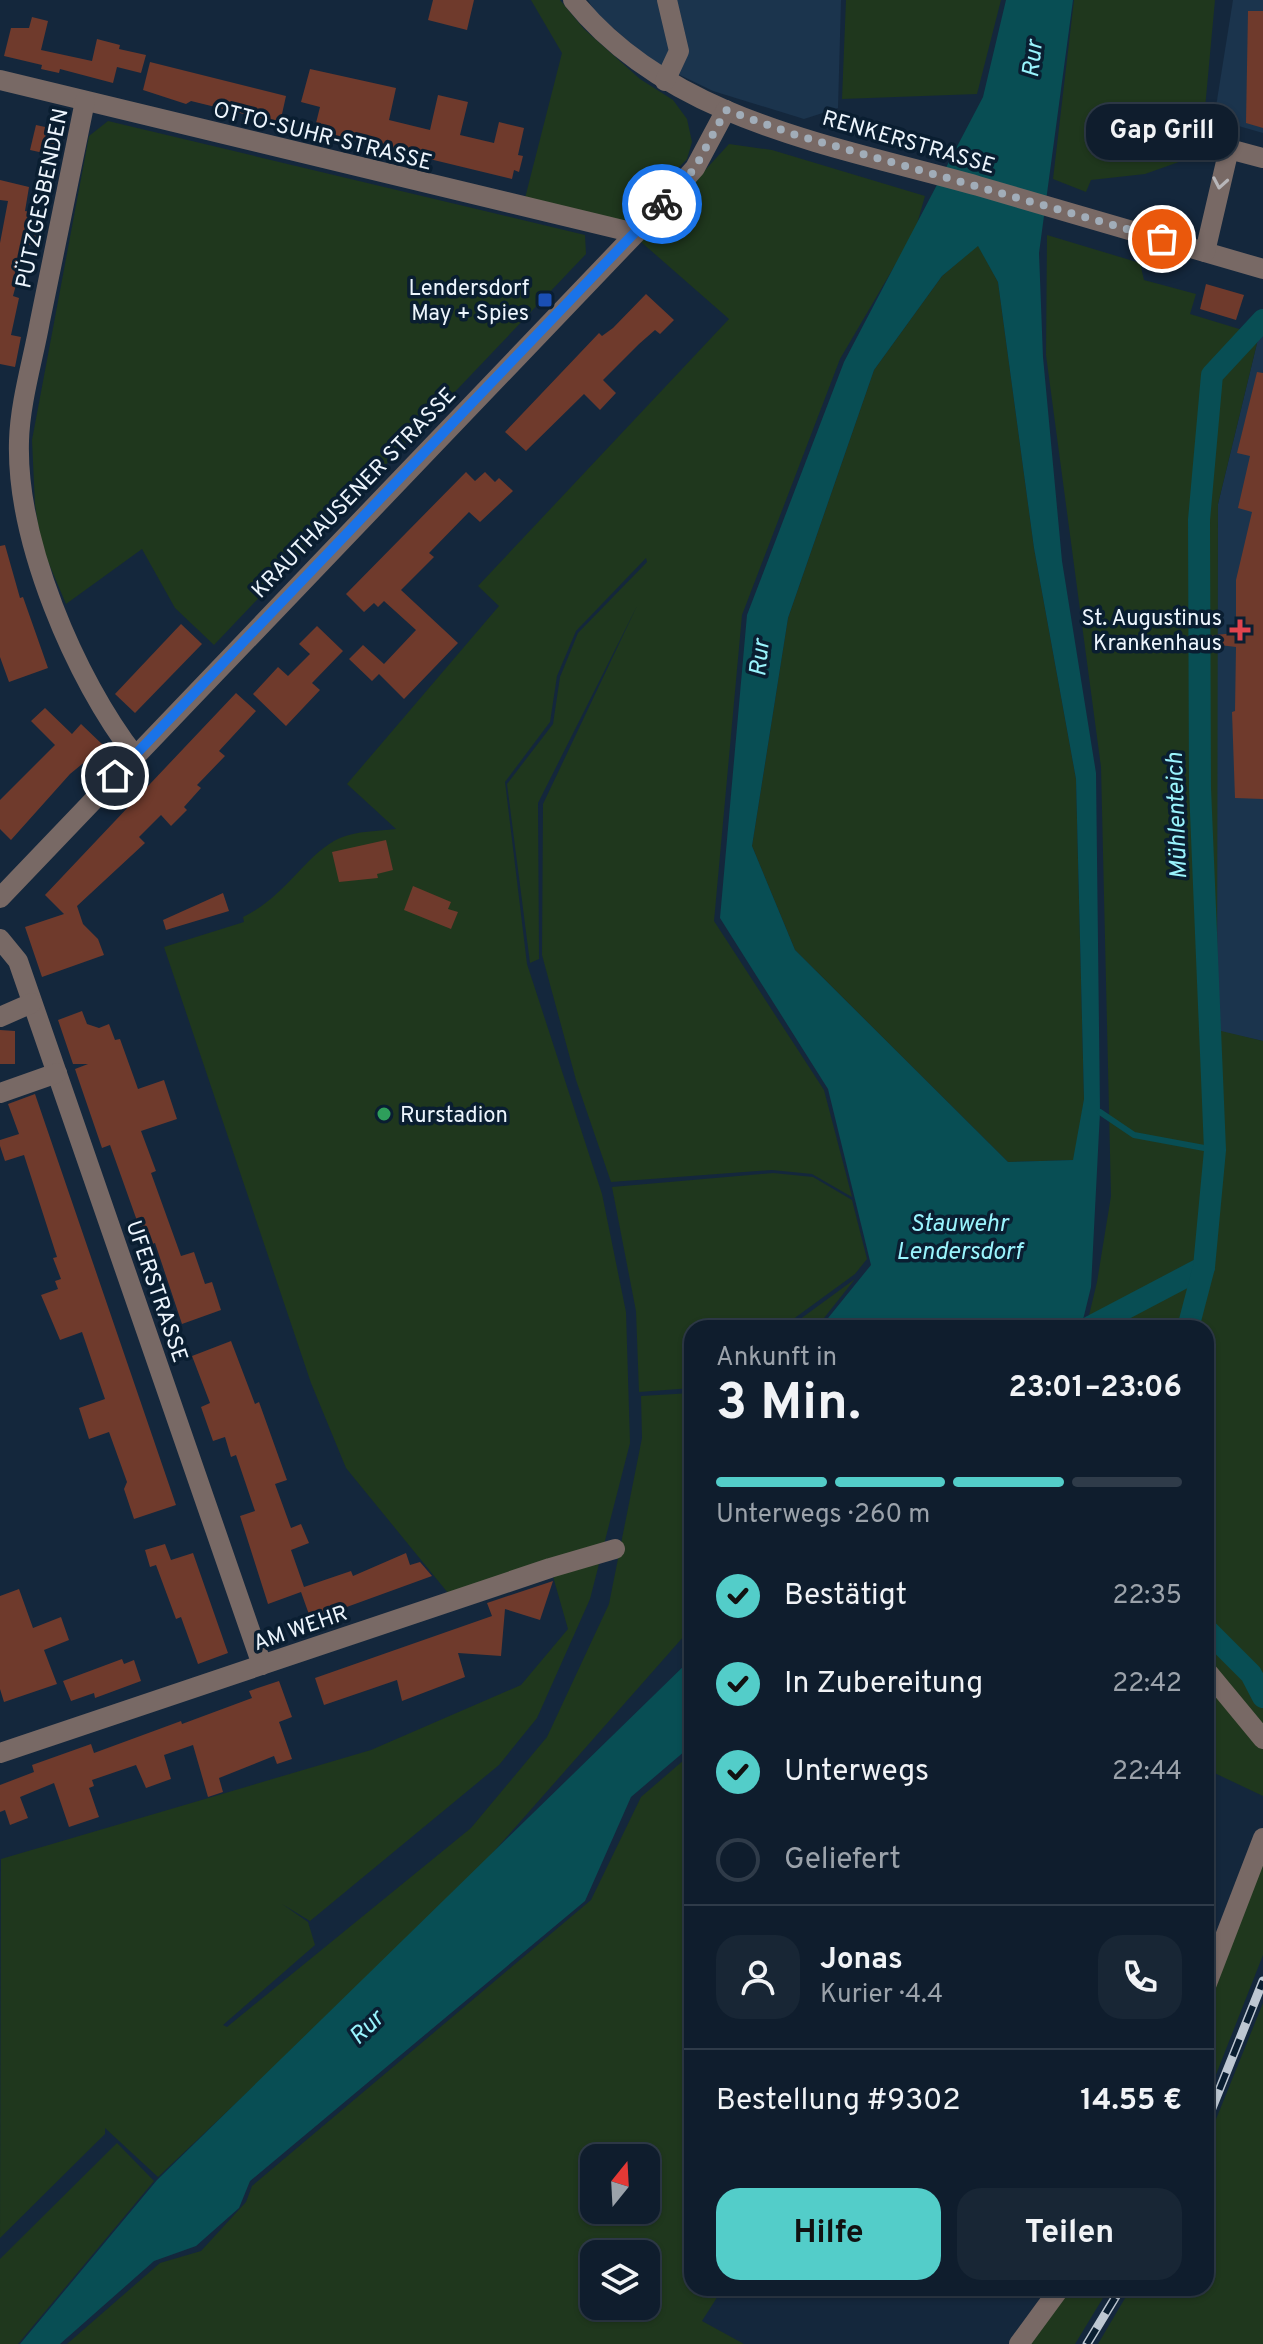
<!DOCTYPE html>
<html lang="de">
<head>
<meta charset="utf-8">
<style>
  :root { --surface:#0f1d2d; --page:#182635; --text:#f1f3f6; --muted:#9ba2aa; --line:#2f3b49; --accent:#53cdc9 }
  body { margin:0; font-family:Overpass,sans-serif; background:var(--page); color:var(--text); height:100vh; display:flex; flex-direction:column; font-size:30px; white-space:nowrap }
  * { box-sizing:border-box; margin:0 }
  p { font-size:26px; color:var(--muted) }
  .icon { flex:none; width:44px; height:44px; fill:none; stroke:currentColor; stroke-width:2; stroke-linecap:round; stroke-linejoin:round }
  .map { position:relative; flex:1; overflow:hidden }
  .side { position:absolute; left:684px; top:1320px; width:530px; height:976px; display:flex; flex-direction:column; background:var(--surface); border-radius:24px; box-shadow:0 2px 6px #0004,0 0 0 2px var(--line) }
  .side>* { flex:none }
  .needle { width:52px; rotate:18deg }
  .tools { position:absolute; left:580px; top:2144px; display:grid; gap:16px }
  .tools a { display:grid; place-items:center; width:80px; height:80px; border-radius:16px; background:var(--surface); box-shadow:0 2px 6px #0004,0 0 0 2px var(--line); font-size:40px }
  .pin { position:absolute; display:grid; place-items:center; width:68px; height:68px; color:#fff; margin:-34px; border:4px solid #fff; border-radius:50%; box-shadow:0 2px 8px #0007 }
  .courier { position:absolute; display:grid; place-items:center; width:80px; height:80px; margin:-40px; border:6px solid #1a73e8; border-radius:50%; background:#fff; color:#222; box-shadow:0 2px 10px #0007 }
  .bubble { position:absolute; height:56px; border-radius:24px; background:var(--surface); box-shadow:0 2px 6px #0004,0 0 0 2px var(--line); font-size:26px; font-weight:700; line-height:56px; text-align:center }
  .headline em { font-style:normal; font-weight:700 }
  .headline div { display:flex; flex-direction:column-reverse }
  .headline { display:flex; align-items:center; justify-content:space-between; height:136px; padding:0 32px }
  h1 { font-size:52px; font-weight:700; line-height:60px }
  .bar { display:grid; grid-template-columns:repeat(4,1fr); gap:12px 8px; align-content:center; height:96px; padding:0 32px }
  .bar i { height:10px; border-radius:6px; background:var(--line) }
  .bar .active { background:var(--accent) }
  .bar p { grid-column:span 4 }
  .line { display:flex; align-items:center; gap:20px; padding:0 32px; border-top:2px solid var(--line) }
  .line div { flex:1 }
  .round { display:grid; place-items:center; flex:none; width:84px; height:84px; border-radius:24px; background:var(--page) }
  ol { padding:0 32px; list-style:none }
  li { display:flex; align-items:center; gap:24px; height:88px }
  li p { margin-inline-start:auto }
  li .icon { padding:8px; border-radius:50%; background:var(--accent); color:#111; stroke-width:4 }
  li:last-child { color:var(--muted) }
  li i { width:44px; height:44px; border:4px solid var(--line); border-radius:50% }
  .cta { display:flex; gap:16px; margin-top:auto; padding:16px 32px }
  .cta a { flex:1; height:92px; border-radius:24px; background:var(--accent); color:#111; font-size:32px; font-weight:700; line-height:92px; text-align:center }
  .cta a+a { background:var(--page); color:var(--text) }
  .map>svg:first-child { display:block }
  .built { fill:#1b344d }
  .green { fill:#1f371d; fill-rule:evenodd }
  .water { fill:#084e54; fill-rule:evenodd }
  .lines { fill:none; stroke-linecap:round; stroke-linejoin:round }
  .stream { stroke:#084e54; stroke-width:6 }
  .canal { stroke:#084e54; stroke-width:22 }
  .building { fill:#6f3a2c }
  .minor { stroke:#786965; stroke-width:20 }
  .rail-casing { stroke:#bdc7d2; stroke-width:9 }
  .rail { stroke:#0a1e31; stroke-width:6; stroke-dasharray:18; stroke-linecap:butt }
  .oneway { stroke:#b8b6b9 }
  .done { stroke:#a1adb9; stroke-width:8; stroke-dasharray:0 14.4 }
  .route { stroke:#1a73e8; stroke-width:10 }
  .transit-dot { fill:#1a4fb4; stroke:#0a1e31; stroke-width:3 }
  .health-dot { fill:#e0444e; stroke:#0a1e31; stroke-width:3 }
  .leisure-dot { fill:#2e9e5b; stroke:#0a1e31; stroke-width:3 }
  .labels { text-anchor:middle; stroke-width:7; stroke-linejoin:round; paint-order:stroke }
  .street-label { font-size:22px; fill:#edf5fd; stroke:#0a1e31 }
  .poi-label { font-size:22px; fill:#edf5fd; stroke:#0a1e31; text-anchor:end }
  .water-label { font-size:24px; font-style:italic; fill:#9af4fd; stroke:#0a1e31 }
</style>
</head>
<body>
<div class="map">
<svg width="1263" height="2344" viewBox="0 0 1263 2344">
  <rect width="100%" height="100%" fill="#14273c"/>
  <g class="built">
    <path d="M 588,0 L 841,0 L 838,108 L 804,119 L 713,91 L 651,61 L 596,13 Z"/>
    <path d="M 1233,0 L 1263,0 L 1263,133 L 1214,119 Z"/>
    <path d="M 1263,330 L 1263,1041 L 1217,1031 L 1216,757 L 1218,504 L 1259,335 Z"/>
  </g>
  <g class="green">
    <path d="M 531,0 L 560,0 L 584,29 L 640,79 L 673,100 L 687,119 L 692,142 L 687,159 L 623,225 L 524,202 L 562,53 Z"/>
    <path d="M 846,0 L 1001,0 L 977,94 L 842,99 Z"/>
    <path d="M 1074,0 L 1215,0 L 1203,130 L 1190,158 L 1145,174 L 1091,180 L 1086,192 L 1053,179 Z"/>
    <path d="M 108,121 L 585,235 L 586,254 L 214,645 L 175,608 L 142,549 L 66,604 L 41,545 L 35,505 L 32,440 L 89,136 Z"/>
    <path d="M 729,144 L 772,150 L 925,196 L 915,231 L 840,359 L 742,615 L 714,921 L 824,1090 L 852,1197 L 812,1174 L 772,1170 L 611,1182 L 576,1080 L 542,955 L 543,804 L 637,606 L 538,803 L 539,959 L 530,963 L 507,784 L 553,724 L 560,677 L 578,633 L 647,562 L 646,558 L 576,631 L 557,676 L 550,722 L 505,782 L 527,964 L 602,1194 L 626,1312 L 630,1443 L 590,1599 L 537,1718 L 499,1765 L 310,1921 L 282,1904 L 308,1922 L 315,1945 L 223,2025 L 227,2027 L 471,1828 L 547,1737 L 609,1604 L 642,1438 L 641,1396 L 692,1393 L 692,1627 L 452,1899 L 158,2177 L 105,2128 L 105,2134 L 0,2238 L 1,1859 L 371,1750 L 521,1685 L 568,1629 L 548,1559 L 448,1593 L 346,1468 L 311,1383 L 164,947 L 244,922 L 243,917 C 287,896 306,853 340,838 C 356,831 379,831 396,829 L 347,784 L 499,606 L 478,586 L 729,319 L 640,241 Z"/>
    <path d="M 1047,235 L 1140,263 L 1144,280 L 1196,294 L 1190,314 L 1259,335 L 1218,504 L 1217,1030 L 1263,1041 L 1263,1796 L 1206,1769 L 1206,1328 L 1086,1328 L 1097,1282 L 1111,1196 L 1101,767 L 1046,355 Z"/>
    <path d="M 978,245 L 998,282 L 1034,548 L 1076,779 L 1084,1100 L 1074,1160 L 1008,1162 L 795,950 L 752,846 L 788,618 L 874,370 L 942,276 Z"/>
    <path d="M 773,1173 L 813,1177 L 852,1200 L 867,1259 L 855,1274 L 781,1328 L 692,1328 L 692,1388 L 639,1392 L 636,1311 L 612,1187 Z"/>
    <path d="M 855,1279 L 816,1328 L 788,1328 Z"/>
    <path d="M 692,1753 L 692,2288 L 723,2288 L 702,2321 L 744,2344 L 67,2344 L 160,2263 L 201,2251 L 246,2202 L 252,2186 L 591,1900 L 641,1797 ZM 594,2158 L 646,2158 L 646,2210 L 594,2210 ZM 646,2254 L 646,2306 L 594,2306 L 594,2254 Z"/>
    <path d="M 1263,1849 L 1263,1955 L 1206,2100 L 1206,1999 Z"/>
    <path d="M 1263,2003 L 1263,2344 L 1098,2344 L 1131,2288 L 1206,2288 L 1206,2144 Z"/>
    <path d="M 117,2143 L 154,2181 L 18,2344 L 0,2344 L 0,2259 Z"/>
    <path d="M 1064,2288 L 1109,2288 L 1075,2344 L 1024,2344 Z"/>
  </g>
  <g class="water">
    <path d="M 1006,0 L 1073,0 L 1039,253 L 1043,357 L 1062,561 L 1096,773 L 1100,1112 L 1091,1287 L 1081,1328 L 820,1328 L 871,1265 L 828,1089 L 720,918 L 747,615 L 844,362 L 983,97 ZM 978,246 L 998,282 L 1034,548 L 1076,779 L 1084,1099 L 1073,1160 L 1008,1162 L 795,950 L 752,846 L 788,618 L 874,370 L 942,276 Z"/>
    <path d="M 692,1658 L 692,1745 L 631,1797 L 585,1901 L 250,2181 L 239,2208 L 196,2246 L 154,2261 L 60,2344 L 20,2344 L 157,2180 Z"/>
  </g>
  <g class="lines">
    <path class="stream" d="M 1100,1112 L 1134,1135 L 1215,1150"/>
    <g class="canal">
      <path d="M 1088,1328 L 1204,1267"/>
      <path d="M 1188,1328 L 1204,1267 L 1215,1150 L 1200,788 L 1199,520 L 1212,375 L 1263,320"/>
      <path d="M 1206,1629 L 1251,1674 L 1263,1697"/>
    </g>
  </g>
  <g class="building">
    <path d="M 433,0 L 474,0 L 467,30 L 428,20 Z"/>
    <path d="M 1248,11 L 1263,11 L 1263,128 L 1246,123 Z"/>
    <path d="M 32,17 L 48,21 L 41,50 L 92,61 L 97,39 L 120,45 L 119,49 L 146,55 L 141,73 L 117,67 L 113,83 L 60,69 L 59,73 L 41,69 L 42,65 L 4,56 L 11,28 L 29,28 Z"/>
    <path d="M 150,62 L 286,96 L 280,123 L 191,101 L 186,104 L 143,90 Z"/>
    <path d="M 310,69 L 396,88 L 389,120 L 430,130 L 438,95 L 468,102 L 460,135 L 494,143 L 499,122 L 524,128 L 518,155 L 523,156 L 519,172 L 514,170 L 512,179 L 314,131 L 320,107 L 301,102 Z"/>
    <path d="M 36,125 L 59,130 L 53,155 L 30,150 Z"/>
    <path d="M 0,180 L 29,187 L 25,211 L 42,214 L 38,237 L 34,237 L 32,245 L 27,244 L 13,296 L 19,298 L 11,335 L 21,337 L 15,367 L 0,364 L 0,243 L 8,201 L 0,200 Z"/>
    <path d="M 1206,284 L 1244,295 L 1236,320 L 1200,309 Z"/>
    <path d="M 646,294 L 674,320 L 660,334 L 655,330 L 639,344 L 603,380 L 616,393 L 600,410 L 584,394 L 526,451 L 505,432 L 599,333 L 602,336 L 613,328 Z"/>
    <path d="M 1257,372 L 1263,373 L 1263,799 L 1235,798 L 1232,712 L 1235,711 L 1236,647 L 1203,643 L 1203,636 L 1236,633 L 1236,580 L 1252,512 L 1238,508 L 1250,456 L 1237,453 Z"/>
    <path d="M 466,472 L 475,481 L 485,472 L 495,482 L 499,478 L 513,491 L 480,522 L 469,512 L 429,553 L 434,557 L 401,590 L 458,643 L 404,699 L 379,674 L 372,681 L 349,659 L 363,645 L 384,664 L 416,630 L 384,601 L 378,607 L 374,603 L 364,612 L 346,594 Z"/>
    <path d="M 5,545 L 20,598 L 23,597 L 48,668 L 9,682 L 0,657 L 0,546 Z"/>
    <path d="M 181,624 L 202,644 L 135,713 L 115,694 Z"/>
    <path d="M 317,626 L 343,651 L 312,683 L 320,690 L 286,726 L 253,694 L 278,667 L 288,676 L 310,654 L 299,644 Z"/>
    <path d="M 236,693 L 256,711 L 219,751 L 225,756 L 197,785 L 201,788 L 184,807 L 187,810 L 171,826 L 161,815 L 139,837 L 145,843 L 77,906 L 83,924 L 98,939 L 104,955 L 42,977 L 25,927 L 64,914 L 45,895 Z"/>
    <path d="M 45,708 L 72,734 L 81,724 L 104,746 L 70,774 L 11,840 L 0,829 L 0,800 L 55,745 L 31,721 Z"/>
    <path d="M 386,840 L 393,870 L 377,874 L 378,878 L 339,882 L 332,852 Z"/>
    <path d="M 413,886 L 451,902 L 448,909 L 458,912 L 451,929 L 404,910 Z"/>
    <path d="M 223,893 L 229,911 L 166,930 L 163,920 Z"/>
    <path d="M 82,1011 L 87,1024 L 99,1028 L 109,1024 L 115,1040 L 120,1039 L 138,1089 L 164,1080 L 177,1119 L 141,1131 L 156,1171 L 151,1173 L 181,1256 L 194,1252 L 205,1284 L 212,1282 L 221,1310 L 182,1324 L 155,1243 L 146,1246 L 110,1145 L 102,1148 L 78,1078 L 75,1069 L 88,1064 L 73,1064 L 58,1020 Z"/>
    <path d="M 0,1030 L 15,1031 L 15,1064 L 0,1064 Z"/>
    <path d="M 35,1094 L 176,1505 L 134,1519 L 124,1489 L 127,1482 L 109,1432 L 89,1439 L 79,1408 L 105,1399 L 82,1332 L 60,1340 L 41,1295 L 58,1289 L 55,1281 L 61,1279 L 53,1258 L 57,1257 L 24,1155 L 5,1161 L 0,1146 L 0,1140 L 19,1134 L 8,1104 Z"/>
    <path d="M 231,1341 L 255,1404 L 259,1402 L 287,1480 L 275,1484 L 291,1528 L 301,1524 L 309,1543 L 291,1550 L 304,1587 L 351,1571 L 353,1576 L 406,1553 L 410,1565 L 420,1562 L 432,1576 L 311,1620 L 301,1592 L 268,1604 L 240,1516 L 255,1511 L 236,1455 L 231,1457 L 225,1437 L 213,1441 L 201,1407 L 210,1403 L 192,1356 Z"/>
    <path d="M 165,1544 L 171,1560 L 193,1553 L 228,1653 L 198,1664 L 181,1617 L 176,1619 L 156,1565 L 150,1567 L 145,1550 Z"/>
    <path d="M 553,1581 L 540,1620 L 505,1609 L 501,1656 L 458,1653 L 465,1677 L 402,1701 L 397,1680 L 324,1705 L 315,1678 L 492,1616 L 487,1603 Z"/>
    <path d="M 19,1589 L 33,1628 L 61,1617 L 69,1640 L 44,1650 L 57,1684 L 4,1702 L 0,1689 L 0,1596 Z"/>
    <path d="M 122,1659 L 124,1664 L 134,1660 L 141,1681 L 95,1698 L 94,1693 L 71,1701 L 63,1681 Z"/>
    <path d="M 279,1681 L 292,1717 L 279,1722 L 292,1759 L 277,1764 L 274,1756 L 219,1778 L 223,1792 L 208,1797 L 193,1745 L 164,1755 L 171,1779 L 146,1788 L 136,1765 L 92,1780 L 94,1786 L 89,1788 L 99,1817 L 69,1827 L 54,1783 L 20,1797 L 28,1818 L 10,1825 L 5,1810 L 0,1812 L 0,1785 L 34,1772 L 32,1765 L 91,1744 L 94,1753 L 181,1721 L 182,1724 L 252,1698 L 249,1691 Z"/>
  </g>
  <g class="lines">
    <g class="minor">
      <path d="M 573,0 C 670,121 837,146 978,186 C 1073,213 1168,241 1263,269"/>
      <path d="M 0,80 L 635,233"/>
      <path d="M 665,81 L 679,51 L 667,0"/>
      <path d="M 85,101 C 70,174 55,248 40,321 C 33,360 20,402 19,441 C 16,540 75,679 135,756"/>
      <path d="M 1205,252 L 1229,149 L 1263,158"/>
      <path d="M 0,898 L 639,230 L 695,168 L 726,110"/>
      <path d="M 0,939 L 18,961 L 262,1665"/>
      <path d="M 0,1017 L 32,1003"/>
      <path d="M 0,1093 L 57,1073"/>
      <path d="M 1206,1670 L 1263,1739"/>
      <path d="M 0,1753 L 550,1568 L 615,1549"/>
      <path d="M 1206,1986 L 1263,1838"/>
      <path d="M 1019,2344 L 1060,2288"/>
    </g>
    <defs>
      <g id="rail">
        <path d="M 1206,2123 L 1263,1981"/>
        <path d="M 1087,2344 L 1121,2288"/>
      </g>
    </defs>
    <use href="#rail" class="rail-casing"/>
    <use href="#rail" class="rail"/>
  </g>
  <defs><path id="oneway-chevron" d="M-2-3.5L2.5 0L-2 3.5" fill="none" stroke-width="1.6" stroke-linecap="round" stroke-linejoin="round" transform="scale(2)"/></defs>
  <use class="oneway" href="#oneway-chevron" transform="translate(1220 183) rotate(100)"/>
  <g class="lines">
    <path class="done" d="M 662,204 L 695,168 L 726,110 L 796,135 L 1162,239"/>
    <path class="route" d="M 115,776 L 662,204"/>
  </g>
  <rect class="transit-dot" x="537" y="292" width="16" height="16" rx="4"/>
  <path class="health-dot" d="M1236 618h8v8h8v8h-8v8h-8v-8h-8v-8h8z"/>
  <circle class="leisure-dot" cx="384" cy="1114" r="8"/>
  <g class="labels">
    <g class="street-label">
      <text transform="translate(323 135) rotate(14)" y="8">OTTO-SUHR-STRASSE</text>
      <text transform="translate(909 141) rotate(16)" y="8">RENKERSTRASSE</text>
      <text transform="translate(41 198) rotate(-78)" y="8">PÜTZGESBENDEN</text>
      <text transform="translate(353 492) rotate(-46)" y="8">KRAUTHAUSENER STRASSE</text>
      <text transform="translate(158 1291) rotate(71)" y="8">UFERSTRASSE</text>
      <text transform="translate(300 1627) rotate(-19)" y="8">AM WEHR</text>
    </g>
    <g class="poi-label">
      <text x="529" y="295">Lendersdorf<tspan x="529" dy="25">May + Spies</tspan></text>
      <text x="1222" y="625">St. Augustinus<tspan x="1222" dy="25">Krankenhaus</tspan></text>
      <text x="400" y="1122" text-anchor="start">Rurstadion</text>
    </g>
    <g class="water-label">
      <text transform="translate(1032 59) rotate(-83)" y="8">Rur</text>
      <text transform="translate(759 658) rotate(-84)" y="8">Rur</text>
      <text transform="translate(1176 816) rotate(-92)" y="8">Mühlenteich</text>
      <text x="959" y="1231">Stauwehr<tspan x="959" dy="28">Lendersdorf</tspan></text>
      <text transform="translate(366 2027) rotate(-44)" y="8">Rur</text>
    </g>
  </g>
</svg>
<div class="tools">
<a><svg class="needle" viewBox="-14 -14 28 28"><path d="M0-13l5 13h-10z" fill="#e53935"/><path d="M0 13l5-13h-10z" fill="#9ba2aa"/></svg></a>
<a><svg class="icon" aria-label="layers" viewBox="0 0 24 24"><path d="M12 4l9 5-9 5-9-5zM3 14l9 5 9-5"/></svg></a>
</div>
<div class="pin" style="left:1162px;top:239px;background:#ea580c"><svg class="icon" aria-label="bag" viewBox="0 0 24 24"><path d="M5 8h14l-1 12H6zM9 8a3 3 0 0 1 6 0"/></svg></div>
<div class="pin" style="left:115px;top:776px;background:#1f2937"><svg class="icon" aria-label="home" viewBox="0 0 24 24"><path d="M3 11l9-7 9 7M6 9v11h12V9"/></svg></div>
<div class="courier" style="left:662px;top:204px"><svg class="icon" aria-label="bike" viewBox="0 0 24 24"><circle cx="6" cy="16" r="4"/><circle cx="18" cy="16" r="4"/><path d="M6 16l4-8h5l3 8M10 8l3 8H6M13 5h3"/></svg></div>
<div class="bubble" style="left:1086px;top:104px;width:152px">Gap Grill</div>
<section class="side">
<div class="headline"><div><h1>3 Min.</h1><p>Ankunft in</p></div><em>23:01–23:06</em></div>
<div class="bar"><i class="active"></i><i class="active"></i><i class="active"></i><i></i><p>Unterwegs · 260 m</p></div>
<ol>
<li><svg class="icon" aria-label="check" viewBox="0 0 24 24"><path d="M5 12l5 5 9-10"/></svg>Bestätigt<p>22:35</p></li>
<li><svg class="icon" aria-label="check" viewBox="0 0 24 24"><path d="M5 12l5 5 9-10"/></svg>In Zubereitung<p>22:42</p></li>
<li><svg class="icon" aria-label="check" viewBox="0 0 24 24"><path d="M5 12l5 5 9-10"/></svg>Unterwegs<p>22:44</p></li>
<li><i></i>Geliefert</li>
</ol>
<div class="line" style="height:144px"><a class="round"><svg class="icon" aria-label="person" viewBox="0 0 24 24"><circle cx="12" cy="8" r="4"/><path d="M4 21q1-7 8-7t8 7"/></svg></a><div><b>Jonas</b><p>Kurier · 4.4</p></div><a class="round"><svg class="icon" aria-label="phone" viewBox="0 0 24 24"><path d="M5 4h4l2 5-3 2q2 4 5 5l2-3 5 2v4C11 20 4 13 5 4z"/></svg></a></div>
<div class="line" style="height:104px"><div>Bestellung #9302</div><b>14.55 €</b></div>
<div class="cta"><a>Hilfe</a><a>Teilen</a></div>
</section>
</div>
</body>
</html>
